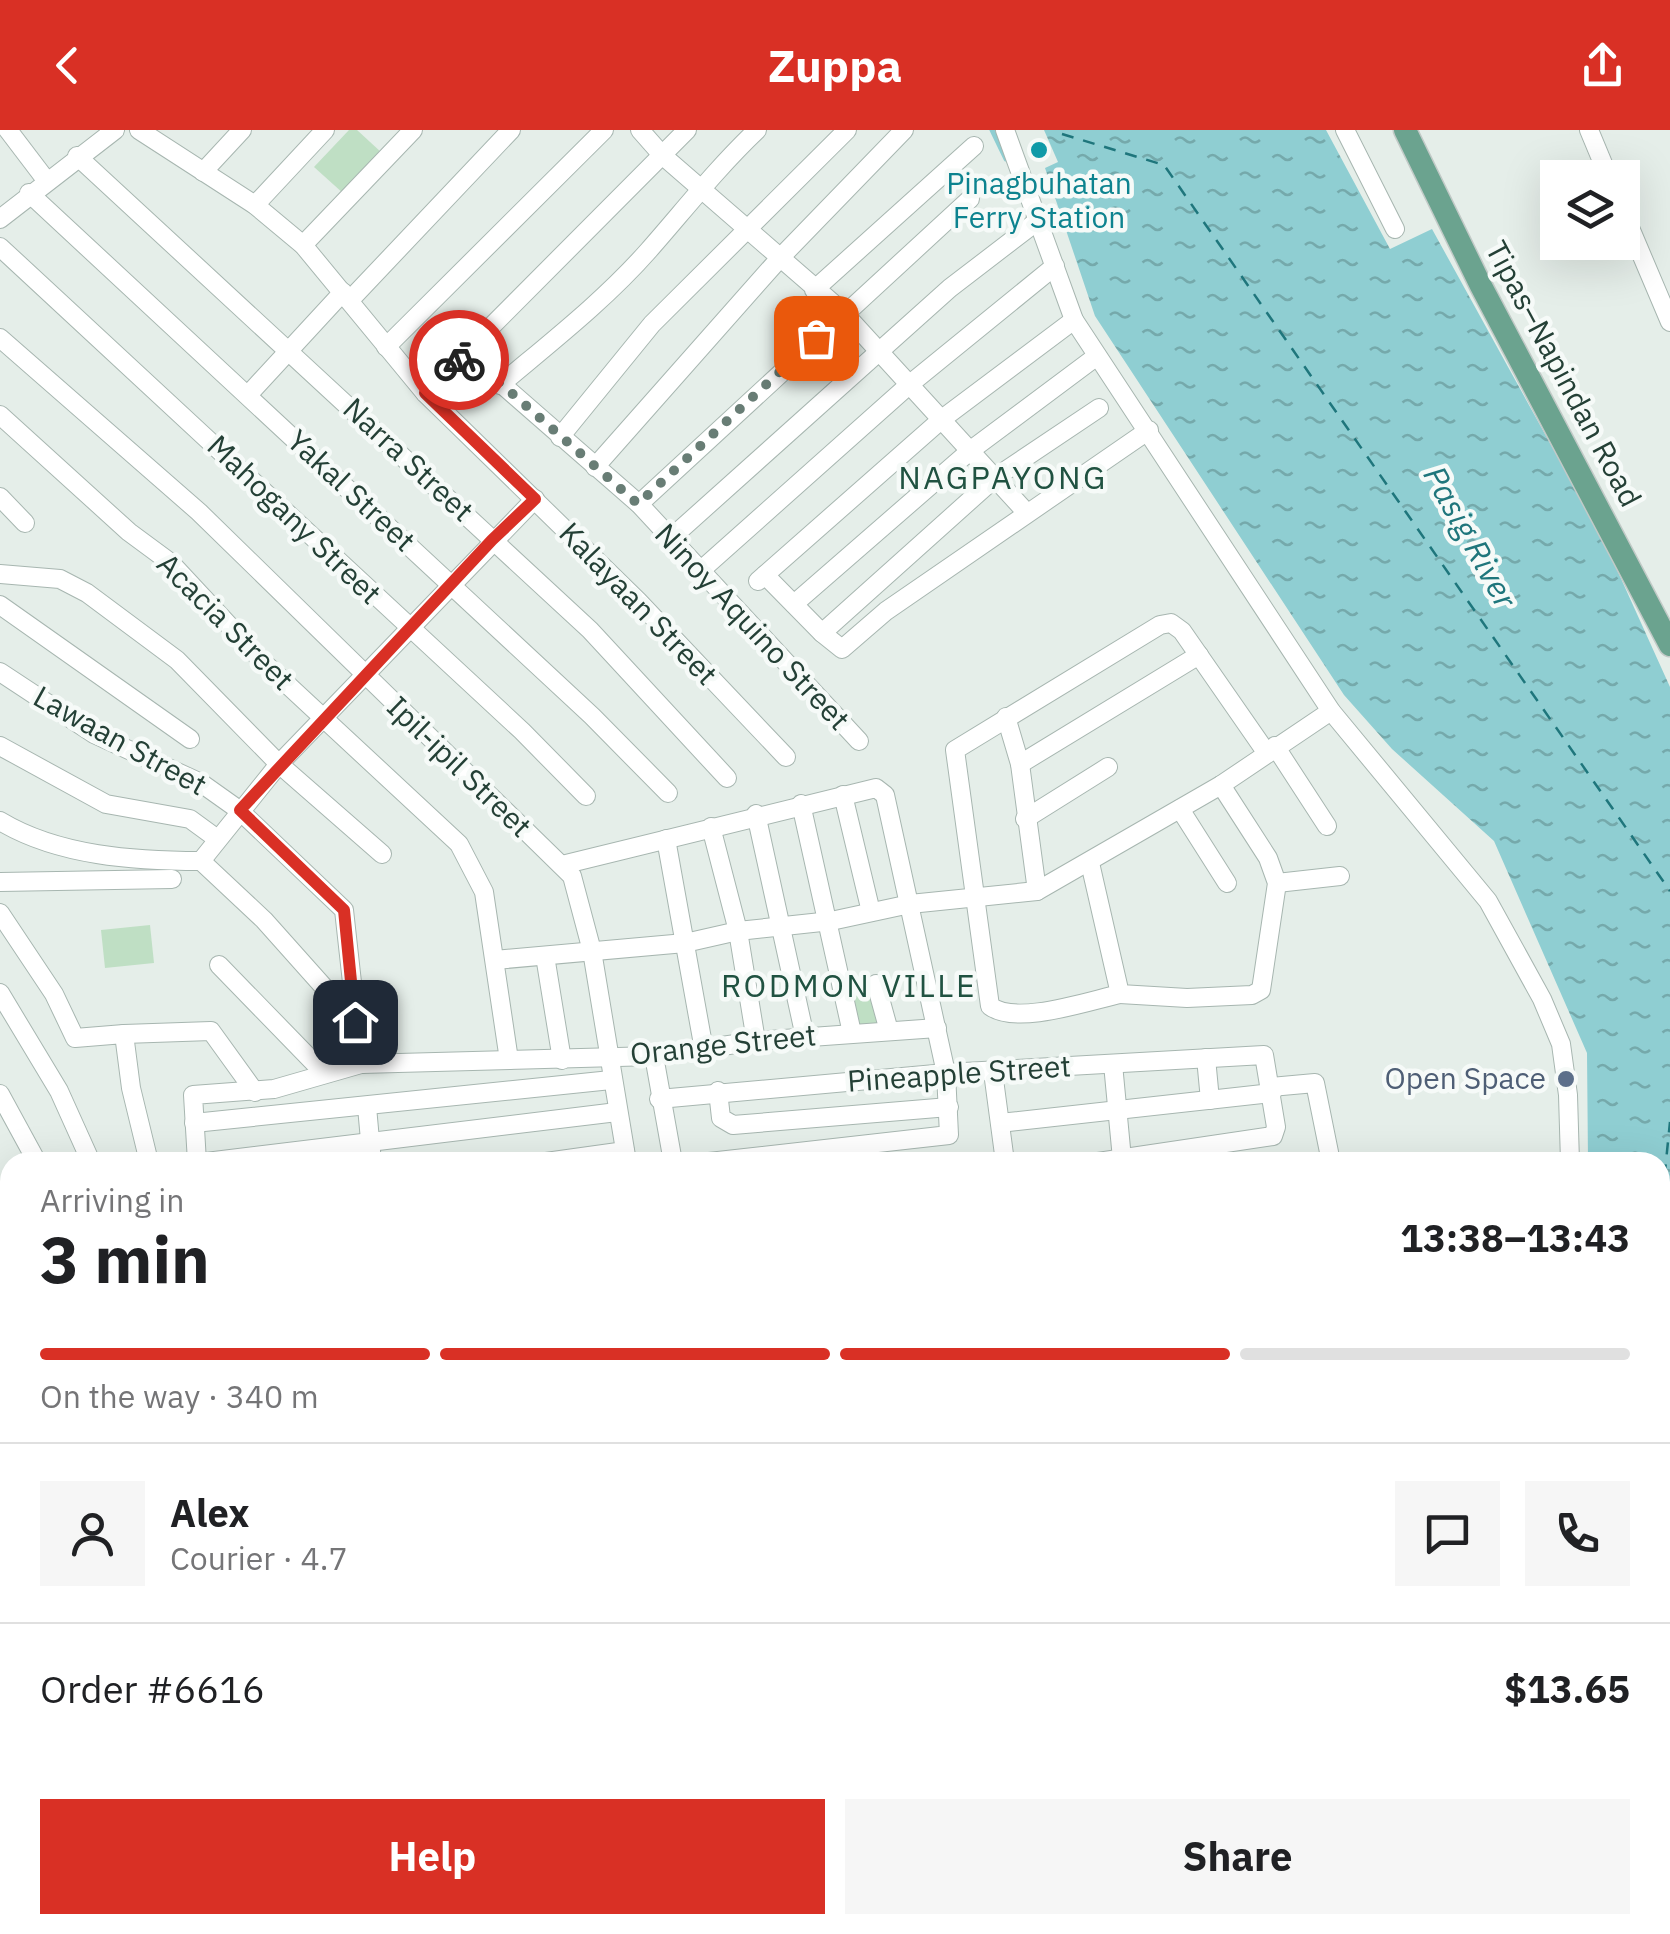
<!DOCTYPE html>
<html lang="en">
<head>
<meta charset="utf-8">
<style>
  :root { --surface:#fff; --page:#f6f6f6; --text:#202124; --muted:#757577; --line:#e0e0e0; --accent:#d93025 }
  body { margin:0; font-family:"IBM Plex Sans",sans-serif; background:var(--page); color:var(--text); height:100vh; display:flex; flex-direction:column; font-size:38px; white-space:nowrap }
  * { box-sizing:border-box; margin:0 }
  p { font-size:32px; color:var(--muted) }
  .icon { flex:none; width:55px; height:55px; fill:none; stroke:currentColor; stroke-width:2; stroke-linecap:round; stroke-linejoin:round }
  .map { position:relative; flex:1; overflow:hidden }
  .sheet { position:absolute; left:0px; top:1022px; width:1670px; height:782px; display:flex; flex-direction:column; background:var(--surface); border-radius:30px 30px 0 0; box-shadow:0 10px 40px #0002 }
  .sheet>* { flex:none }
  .tools { position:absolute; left:1540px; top:30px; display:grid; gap:20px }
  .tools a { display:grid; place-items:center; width:100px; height:100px; border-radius:0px; background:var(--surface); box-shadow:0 10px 40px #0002; font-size:50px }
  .pin { position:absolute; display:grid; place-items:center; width:85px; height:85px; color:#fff; margin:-42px; border-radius:20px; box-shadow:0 5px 15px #0006 }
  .courier { position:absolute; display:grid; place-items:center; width:100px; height:100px; margin:-50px; border:8px solid #d93025; border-radius:50%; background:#fff; color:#222; box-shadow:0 2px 12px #0007 }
  .headline em { font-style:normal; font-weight:700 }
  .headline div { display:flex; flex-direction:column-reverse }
  .headline { display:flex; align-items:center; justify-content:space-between; height:170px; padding:0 40px }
  h1 { font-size:65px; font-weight:700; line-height:75px }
  .bar { display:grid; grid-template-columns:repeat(4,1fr); gap:15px 10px; align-content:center; height:120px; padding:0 40px }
  .bar i { height:12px; border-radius:8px; background:var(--line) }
  .bar .active { background:var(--accent) }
  .bar p { grid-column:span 4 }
  .line { display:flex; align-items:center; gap:25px; padding:0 40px; border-top:2px solid var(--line) }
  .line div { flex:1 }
  .round { display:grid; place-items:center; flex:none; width:105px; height:105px; border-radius:0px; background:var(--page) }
  .button { display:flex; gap:20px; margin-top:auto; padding:20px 40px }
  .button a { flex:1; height:115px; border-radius:0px; background:var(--accent); color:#fff; font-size:40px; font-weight:700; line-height:115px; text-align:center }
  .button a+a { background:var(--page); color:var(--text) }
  header { display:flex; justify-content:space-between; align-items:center; height:130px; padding:0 40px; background:var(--accent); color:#fff; font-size:45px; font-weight:700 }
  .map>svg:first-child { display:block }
  .grass { fill:url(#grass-dots) }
  .green { fill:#bfdfc4 }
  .water { fill:url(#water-ripples) }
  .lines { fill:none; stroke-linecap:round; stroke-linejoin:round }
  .stream { stroke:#8fced2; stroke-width:5 }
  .ferry { stroke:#1f767c; stroke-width:2.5; stroke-dasharray:12 10; stroke-linecap:butt }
  .minor-casing { stroke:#a7b6b0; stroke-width:20 }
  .major-casing { stroke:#c2cac7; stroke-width:25 }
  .minor { stroke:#fff; stroke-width:18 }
  .major { stroke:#6ba38f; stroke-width:22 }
  .done { stroke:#687d75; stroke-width:10; stroke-dasharray:0 18 }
  .route { stroke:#d93025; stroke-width:12 }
  .culture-dot { fill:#0f9aa8; stroke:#f6faf8; stroke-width:4 }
  .service-dot { fill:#5c6f8a; stroke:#f6faf8; stroke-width:4 }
  .labels { text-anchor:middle; stroke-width:9; stroke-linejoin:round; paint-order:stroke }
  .culture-label { font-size:30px; fill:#0d838f; stroke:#f6faf8 }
  .street-label { font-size:30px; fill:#244036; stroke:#f6faf8 }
  .service-label { font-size:30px; fill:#4e5e75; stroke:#f6faf8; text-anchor:end }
  .neighbourhood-label { font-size:32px; letter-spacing:2.5px; fill:#205241; stroke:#f6faf8 }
  .water-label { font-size:32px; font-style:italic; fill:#1f767c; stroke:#f6faf8 }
</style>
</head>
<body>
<header><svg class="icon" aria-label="back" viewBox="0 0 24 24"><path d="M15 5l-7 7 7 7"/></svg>Zuppa<svg class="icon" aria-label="share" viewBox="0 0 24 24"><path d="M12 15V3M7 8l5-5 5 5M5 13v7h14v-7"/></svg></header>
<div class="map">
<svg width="1670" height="1804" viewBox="0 0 1670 1804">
  <defs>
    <pattern id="grass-dots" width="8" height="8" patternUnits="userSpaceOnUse" patternTransform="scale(2.5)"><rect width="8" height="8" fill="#bfdfc4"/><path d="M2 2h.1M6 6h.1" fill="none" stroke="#a4c0a9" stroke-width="1.8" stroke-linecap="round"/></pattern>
    <pattern id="water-ripples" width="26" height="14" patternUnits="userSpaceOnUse" patternTransform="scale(2.5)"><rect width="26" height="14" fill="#8fced2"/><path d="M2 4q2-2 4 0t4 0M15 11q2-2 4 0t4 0" fill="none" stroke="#75a9ab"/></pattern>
  </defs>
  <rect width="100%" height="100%" fill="#e5eee9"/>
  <path class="grass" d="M 608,1795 L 687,1795 L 675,1804 L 611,1804 Z"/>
  <g class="green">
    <path d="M 349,0 L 357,0 L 382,23 L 344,64 L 314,37 Z"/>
    <path d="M 150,795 L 154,833 L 105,838 L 101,800 Z"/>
    <path d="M 880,856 L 888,905 L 855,910 L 847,861 Z"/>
  </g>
  <path class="water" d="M 1044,0 L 1326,0 L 1390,119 L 1432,99 L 1604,411 L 1670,557 L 1670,1804 L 1656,1804 L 1652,1795 L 1660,1795 L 1660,1032 L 1588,1032 L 1587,923 L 1494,711 L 1392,619 L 1344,565 L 1095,186 L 1045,38 L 1058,32 Z"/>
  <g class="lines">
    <path class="stream" d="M 992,0 L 1006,29"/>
    <g class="ferry">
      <path d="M 1062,4 L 1164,35 L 1670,761"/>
      <path d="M 1660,1090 L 1670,992"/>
      <path d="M 1660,1454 L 1670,1482"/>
    </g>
    <defs>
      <g id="minor">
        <path d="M 8,0 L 46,50"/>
        <path d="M 139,0 L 255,75 L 303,115 L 425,263 L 638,471 L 786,627"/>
        <path d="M 640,0 L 662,25 L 843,182 L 1026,382"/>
        <path d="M 1005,0 L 1074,190 L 1331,581 L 1488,771 L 1542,869 L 1561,914 L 1568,965 L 1570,1032"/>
        <path d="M 1345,0 L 1395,99"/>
        <path d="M 1589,0 L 1609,48"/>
        <path d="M 77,26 L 590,500 L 727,648"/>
        <path d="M 203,42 L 242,0"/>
        <path d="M 29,63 L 592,586 L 668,663"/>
        <path d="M 255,75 L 325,0"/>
        <path d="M 1622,79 L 1670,192"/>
        <path d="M 0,89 L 115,0"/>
        <path d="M 303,115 L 413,0"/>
        <path d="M 0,117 L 522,601 L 586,666"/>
        <path d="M 814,160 L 974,16"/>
        <path d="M 350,170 L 511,0"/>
        <path d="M 0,208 L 199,382 L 572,746 L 592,821 L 627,1032"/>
        <path d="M 386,217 L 604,0"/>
        <path d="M 466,223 L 639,374 L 859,611"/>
        <path d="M 500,255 C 551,212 605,170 649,120 C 685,79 717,38 757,0"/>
        <path d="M 425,263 L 687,0"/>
        <path d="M 248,265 L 343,162"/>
        <path d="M 0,285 L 129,402 L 171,433 L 262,531 L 459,714 L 484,762 L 509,930"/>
        <path d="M 560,307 L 652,194 L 847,0"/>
        <path d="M 595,337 L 779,129 L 904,0"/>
        <path d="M 0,367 L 25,393"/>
        <path d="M 639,374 L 970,69"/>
        <path d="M 670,409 L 950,158 L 1040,89"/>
        <path d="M 699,442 L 910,254 L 1055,136"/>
        <path d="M 0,444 L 60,449 L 87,463 L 177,530 L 279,634 L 382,724"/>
        <path d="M 765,445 L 822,503 L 996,347 L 1099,278"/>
        <path d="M 758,451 L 942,289 L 1074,190"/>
        <path d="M 794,474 L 971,320 L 1097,226"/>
        <path d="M 0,475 L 190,609"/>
        <path d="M 822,503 L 842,519 L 886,481 L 1149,300"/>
        <path d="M 0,542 L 94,604 L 201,653 L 239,680 L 344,780 L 361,934"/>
        <path d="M 1006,587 L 1020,634 L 1037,761"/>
        <path d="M 0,616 L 106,674 L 190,689 L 216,708"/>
        <path d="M 1275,616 L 1327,696"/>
        <path d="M 1020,634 L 1199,525"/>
        <path d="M 843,665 L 871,782"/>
        <path d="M 801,674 L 852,903"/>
        <path d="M 1180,679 L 1227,753"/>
        <path d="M 756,684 L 805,907"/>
        <path d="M 1025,689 L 1108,637"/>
        <path d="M 0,691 C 58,726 135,731 201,731"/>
        <path d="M 711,697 L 738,801 L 756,911"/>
        <path d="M 666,709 L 704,920"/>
        <path d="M 201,731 L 279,634 L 535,369"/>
        <path d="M 201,731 L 264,790 L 355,892"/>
        <path d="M 1090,733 L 1120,864 L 1187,868 L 1252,865 L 1261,860 L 1277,753 L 1268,728 L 1221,655"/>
        <path d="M 562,735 L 876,658 L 885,665 L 946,943 L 949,1005 L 709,1032"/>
        <path d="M 0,752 L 172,749"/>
        <path d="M 1277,753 L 1340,746"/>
        <path d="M 0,783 L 54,864 L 75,908 L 124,904 L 131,958 L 149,1032"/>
        <path d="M 545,826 L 562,930"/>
        <path d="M 495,830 L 685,813 L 738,801 L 831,791 L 910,774 L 1037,761 L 1221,655 L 1331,581"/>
        <path d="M 219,835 L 324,943"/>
        <path d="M 876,854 L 889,901"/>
        <path d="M 0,863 L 59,961 L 91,1032"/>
        <path d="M 1120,864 C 1088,871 1016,896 990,876 L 955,620 L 1160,495 L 1171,493 L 1182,501 L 1266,622"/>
        <path d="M 124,904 L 211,901 L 255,962"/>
        <path d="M 654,926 L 673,1032"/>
        <path d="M 1206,928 L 1210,970"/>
        <path d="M 1113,934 L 1122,1029"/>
        <path d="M 993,942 L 1005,1032"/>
        <path d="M 1271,957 L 1315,953 L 1331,1032"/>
        <path d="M 718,961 L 721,988 L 733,995 L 949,977"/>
        <path d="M 0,964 L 37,1032"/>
        <path d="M 659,969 L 946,943 L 1264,925 L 1276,997 L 1273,1006 L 1098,1032"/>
        <path d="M 367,977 L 372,1032"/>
        <path d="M 194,993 L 611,950"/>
        <path d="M 1000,993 L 1272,963"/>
        <path d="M 197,1032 L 193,965 L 274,959 L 361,934 L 654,926 L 756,911 L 937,898"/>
        <path d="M 206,1032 L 617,982"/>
        <path d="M 546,1032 L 625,1021"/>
        <path d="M 0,1072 L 10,1097"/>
        <path d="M 0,1170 L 10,1169"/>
        <path d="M 0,1188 L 10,1243"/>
        <path d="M 0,1289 L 10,1286"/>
        <path d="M 0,1335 L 10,1332"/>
        <path d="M 0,1372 L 10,1369"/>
        <path d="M 0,1401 L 10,1398"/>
        <path d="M 0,1441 L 10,1438"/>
        <path d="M 0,1489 L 10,1486"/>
        <path d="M 0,1538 L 10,1536"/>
        <path d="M 0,1586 L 10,1584"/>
        <path d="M 0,1621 L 10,1619"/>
        <path d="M 0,1664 L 10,1660"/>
        <path d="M 0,1701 L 10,1727"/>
        <path d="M 0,1773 L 13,1804"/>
        <path d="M 37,1795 L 40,1804"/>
        <path d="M 89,1795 L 93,1804"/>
        <path d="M 140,1795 L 144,1804"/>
        <path d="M 178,1795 L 180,1804"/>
        <path d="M 476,1795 L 479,1804"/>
        <path d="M 621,1795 L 624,1804"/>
        <path d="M 1026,1795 L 1029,1804"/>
        <path d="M 1099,1795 L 1102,1804"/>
        <path d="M 1624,1795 L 1630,1804"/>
        <path d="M 964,1799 L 966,1804"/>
        <path d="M 1239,1800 L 1241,1804"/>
        <path d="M 262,1804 L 288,1795"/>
        <path d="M 370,1804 L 402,1795"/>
        <path d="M 687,1804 L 699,1795"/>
        <path d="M 1273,1804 L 1289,1795"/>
        <path d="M 1344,1804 L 1359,1795"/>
        <path d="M 1425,1804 L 1440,1795"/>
      </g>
      <path id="major" d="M 1405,0 L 1481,156 L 1670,515"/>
    </defs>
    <use href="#minor" class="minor-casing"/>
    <use href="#major" class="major-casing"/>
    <use href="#minor" class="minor"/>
    <use href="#major" class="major"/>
  </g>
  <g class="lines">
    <path class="done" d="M 459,230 L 466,223 L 638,374 L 816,208"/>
    <path class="route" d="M 355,892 L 344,780 L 240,680 L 492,410 L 535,369 L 425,263 L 459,230"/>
  </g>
  <circle class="culture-dot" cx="1039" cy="20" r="10"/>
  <circle class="service-dot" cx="1566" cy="949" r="10"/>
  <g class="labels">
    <g class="culture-label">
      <text x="1039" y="64">Pinagbuhatan<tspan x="1039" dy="34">Ferry Station</tspan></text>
    </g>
    <g class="street-label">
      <text transform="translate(1563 244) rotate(62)" y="10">Tipas–Napindan Road</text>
      <text transform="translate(408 330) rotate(43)" y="10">Narra Street</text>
      <text transform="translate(351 361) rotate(43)" y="10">Yakal Street</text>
      <text transform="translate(294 390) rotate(44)" y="10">Mahogany Street</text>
      <text transform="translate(638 474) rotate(46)" y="10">Kalayaan Street</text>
      <text transform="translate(225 492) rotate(45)" y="10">Acacia Street</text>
      <text transform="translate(752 497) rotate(47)" y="10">Ninoy Aquino Street</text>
      <text transform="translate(120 611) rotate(29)" y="10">Lawaan Street</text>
      <text transform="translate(459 637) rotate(44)" y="10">Ipil-ipil Street</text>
      <text transform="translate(723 915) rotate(-6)" y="10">Orange Street</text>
      <text transform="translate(959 944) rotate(-4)" y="10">Pineapple Street</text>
    </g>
    <g class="service-label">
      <text x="1546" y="959">Open Space</text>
    </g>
    <g class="neighbourhood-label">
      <text x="1003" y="359">NAGPAYONG</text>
      <text x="849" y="867">RODMON VILLE</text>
    </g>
    <g class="water-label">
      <text transform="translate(1470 407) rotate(61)" y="11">Pasig River</text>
    </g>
  </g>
</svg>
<div class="tools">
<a><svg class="icon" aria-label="layers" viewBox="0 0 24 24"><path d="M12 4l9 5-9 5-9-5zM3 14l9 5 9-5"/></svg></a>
</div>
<div class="pin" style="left:816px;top:208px;background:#ea580c"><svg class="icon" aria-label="bag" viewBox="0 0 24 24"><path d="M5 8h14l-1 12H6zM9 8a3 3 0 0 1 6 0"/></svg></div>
<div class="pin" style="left:355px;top:892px;background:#1f2937"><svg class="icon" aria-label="home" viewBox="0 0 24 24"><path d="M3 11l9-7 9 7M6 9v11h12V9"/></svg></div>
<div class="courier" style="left:459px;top:230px"><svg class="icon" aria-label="bike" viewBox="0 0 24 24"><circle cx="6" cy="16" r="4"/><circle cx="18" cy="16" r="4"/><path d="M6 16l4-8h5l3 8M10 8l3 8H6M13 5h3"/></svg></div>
<section class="sheet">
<div class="headline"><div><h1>3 min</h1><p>Arriving in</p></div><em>13:38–13:43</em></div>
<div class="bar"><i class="active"></i><i class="active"></i><i class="active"></i><i></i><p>On the way · 340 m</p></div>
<div class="line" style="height:180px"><a class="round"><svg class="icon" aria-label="person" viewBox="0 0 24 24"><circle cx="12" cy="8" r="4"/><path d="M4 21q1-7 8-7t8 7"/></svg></a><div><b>Alex</b><p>Courier · 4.7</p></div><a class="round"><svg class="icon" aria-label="chat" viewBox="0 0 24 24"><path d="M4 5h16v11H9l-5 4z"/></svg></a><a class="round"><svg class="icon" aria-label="phone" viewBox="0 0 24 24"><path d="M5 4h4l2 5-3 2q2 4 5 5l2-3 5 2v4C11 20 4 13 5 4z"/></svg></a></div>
<div class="line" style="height:130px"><div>Order #6616</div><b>$13.65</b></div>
<div class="button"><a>Help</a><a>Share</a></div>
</section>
</div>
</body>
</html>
